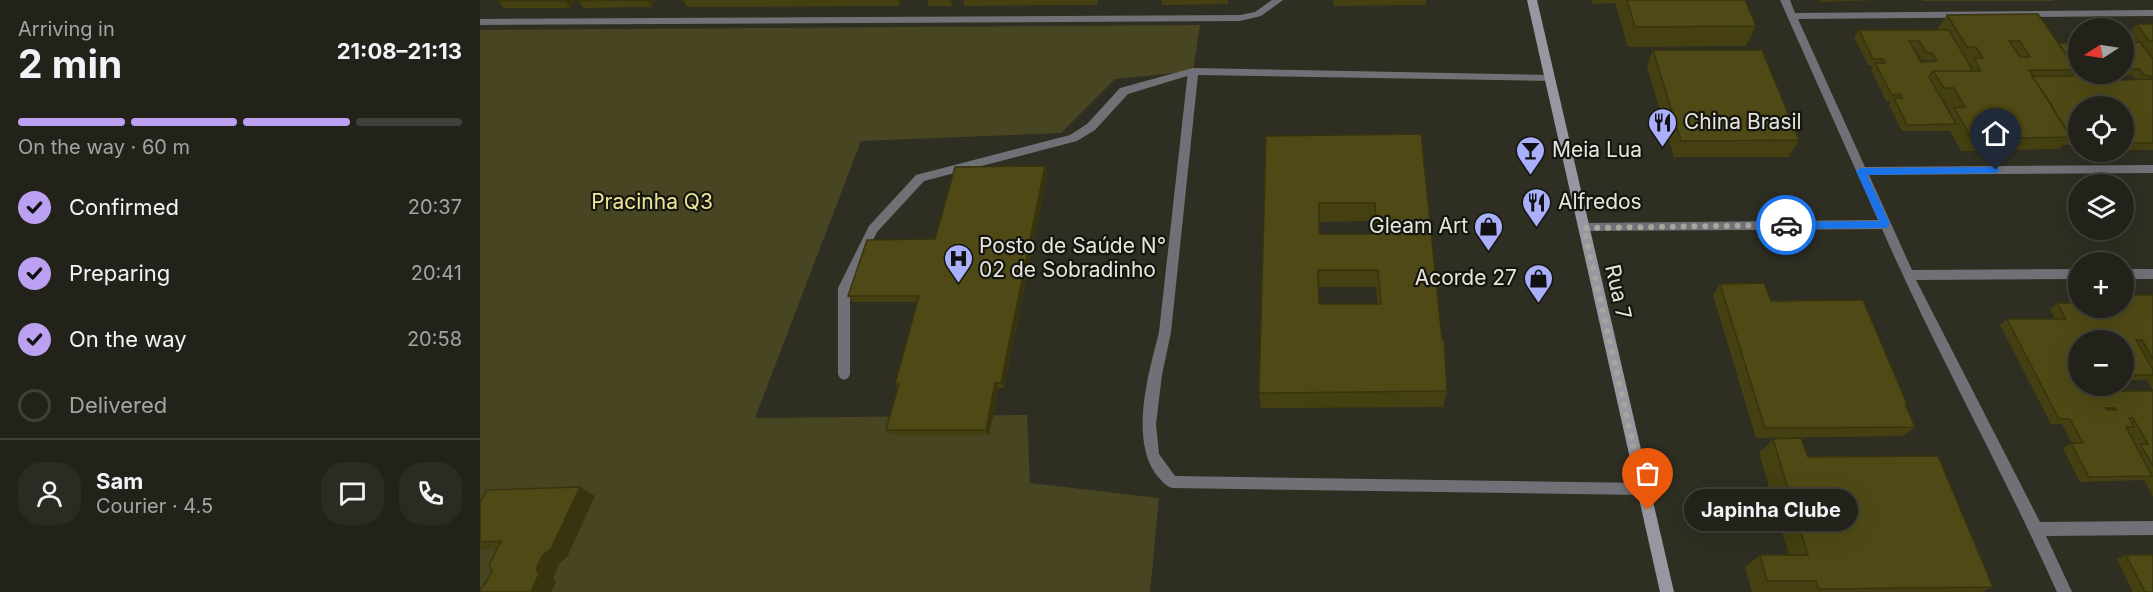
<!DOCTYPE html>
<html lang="en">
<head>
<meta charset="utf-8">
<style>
  :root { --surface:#23221a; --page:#2b2a23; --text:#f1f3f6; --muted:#a3a4a2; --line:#403f39; --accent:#bca0f2 }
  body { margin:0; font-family:Inter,sans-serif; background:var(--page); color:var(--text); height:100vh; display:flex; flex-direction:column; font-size:22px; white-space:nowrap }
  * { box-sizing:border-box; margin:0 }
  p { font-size:20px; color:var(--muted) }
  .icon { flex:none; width:33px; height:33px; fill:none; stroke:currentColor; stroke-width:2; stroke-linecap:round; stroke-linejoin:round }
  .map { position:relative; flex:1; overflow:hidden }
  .drawer { display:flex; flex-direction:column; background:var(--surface); width:480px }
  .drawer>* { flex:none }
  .needle { width:39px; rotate:258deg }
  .controls { position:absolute; left:1588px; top:18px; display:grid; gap:12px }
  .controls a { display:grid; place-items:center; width:66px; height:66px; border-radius:50%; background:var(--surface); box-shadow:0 6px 24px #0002,0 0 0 2px var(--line); font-size:30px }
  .pin { position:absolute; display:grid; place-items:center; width:51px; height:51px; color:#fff; margin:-62px -26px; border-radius:50% 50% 50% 0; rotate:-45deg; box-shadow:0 0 6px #0007 }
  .pin .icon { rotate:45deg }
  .courier { position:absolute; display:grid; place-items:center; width:60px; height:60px; margin:-30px; border:4px solid #1a73e8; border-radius:50%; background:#fff; color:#222; box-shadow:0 2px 8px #0007 }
  .bubble { position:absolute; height:42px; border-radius:21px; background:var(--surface); box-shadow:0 6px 24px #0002,0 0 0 2px var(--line); font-size:20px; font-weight:700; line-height:42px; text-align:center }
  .headline em { font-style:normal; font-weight:700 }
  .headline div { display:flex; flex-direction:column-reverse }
  .headline { display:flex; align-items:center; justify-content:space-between; height:102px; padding:0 18px }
  h1 { font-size:39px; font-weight:700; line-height:45px }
  .bar { display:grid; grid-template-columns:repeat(4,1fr); gap:9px 6px; align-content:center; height:72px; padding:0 18px }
  .bar i { height:8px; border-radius:4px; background:var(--line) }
  .bar .on { background:var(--accent) }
  .bar p { grid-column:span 4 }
  .line { display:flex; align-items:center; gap:15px; padding:0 18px; border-top:2px solid var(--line) }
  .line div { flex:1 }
  .round { display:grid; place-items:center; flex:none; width:63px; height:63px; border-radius:24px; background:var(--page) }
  ol { padding:0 18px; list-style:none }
  li { display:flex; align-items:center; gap:18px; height:66px }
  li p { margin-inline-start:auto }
  li .icon { padding:6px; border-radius:50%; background:var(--accent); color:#111; stroke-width:4 }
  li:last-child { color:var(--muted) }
  li i { width:33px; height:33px; border:3px solid var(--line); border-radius:50% }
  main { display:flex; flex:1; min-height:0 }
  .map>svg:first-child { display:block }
  .green { fill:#484523 }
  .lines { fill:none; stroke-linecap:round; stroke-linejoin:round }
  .service { fill:#707177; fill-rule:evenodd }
  .minor { fill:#707177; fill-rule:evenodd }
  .secondary { fill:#9697a1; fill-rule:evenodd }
  .wall { fill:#444012; fill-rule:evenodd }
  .shaded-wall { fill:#37340f }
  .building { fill:#4f4a15; stroke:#37340f; stroke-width:1.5; fill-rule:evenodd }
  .route { fill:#1a73e8 }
  .done { stroke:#a7a69c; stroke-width:6; stroke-dasharray:0 10.8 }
  .labels { text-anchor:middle; stroke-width:4.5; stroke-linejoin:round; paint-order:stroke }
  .poi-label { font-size:21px; fill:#e7e6de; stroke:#161610; text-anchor:start }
  .park-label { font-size:21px; fill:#eee796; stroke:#161610 }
  .street-label { font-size:21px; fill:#e7e6de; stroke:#161610 }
</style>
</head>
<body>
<main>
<section class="drawer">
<div class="headline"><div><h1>2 min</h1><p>Arriving in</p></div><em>21:08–21:13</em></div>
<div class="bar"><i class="on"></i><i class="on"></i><i class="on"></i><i></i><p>On the way · 60 m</p></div>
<ol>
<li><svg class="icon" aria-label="check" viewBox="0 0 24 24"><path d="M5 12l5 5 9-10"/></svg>Confirmed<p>20:37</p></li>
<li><svg class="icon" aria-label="check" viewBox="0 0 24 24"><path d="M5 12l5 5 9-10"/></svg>Preparing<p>20:41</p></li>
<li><svg class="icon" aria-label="check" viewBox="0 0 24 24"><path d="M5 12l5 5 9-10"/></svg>On the way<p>20:58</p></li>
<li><i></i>Delivered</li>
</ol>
<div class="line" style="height:108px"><a class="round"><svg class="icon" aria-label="person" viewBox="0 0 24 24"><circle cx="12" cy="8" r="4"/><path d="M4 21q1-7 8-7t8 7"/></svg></a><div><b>Sam</b><p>Courier · 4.5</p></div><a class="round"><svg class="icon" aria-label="chat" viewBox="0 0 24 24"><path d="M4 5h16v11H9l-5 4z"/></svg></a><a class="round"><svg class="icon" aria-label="phone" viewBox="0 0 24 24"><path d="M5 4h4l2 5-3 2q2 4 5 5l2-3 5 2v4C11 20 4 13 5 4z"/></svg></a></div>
</section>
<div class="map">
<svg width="1673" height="592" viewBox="0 0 1673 592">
  <rect width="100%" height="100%" fill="#2f2e22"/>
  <path class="green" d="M 720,25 L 713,71 L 635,79 L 581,133 L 381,141 L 275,418 L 547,415 L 550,483 L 679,498 L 670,592 L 0,592 L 0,30 Z"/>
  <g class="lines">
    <path class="service" d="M 713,68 L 718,71 L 717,73 L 648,94 L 615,130 L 597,141 L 444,181 L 397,232 L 370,288 L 370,374 L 368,378 L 364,380 L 360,378 L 358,374 L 358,288 L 389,226 L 436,175 L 590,135 L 607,124 L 640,88 Z"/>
    <g class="minor">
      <path d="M 792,0 L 803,0 L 781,16 L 760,21 L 0,25 L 0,19 L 760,15 L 775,12 Z"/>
      <path d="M 1300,0 L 1310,0 L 1315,13 L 1673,10 L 1673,16 L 1318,19 L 1385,167 L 1673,165 L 1673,173 L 1389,175 L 1432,270 L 1599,269 L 1599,279 L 1436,280 L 1560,522 L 1673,521 L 1673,535 L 1566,536 L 1592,592 L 1577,592 C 1522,469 1456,352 1402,229 L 1104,231 L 1098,227 L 1104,223 L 1398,220 Z"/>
      <path d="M 713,68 L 1070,75 L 1075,78 L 1070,81 L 718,75 L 691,332 L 682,375 L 676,424 L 679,454 L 695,476 L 1163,483 L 1168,484 L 1170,489 L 1168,494 L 1163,495 L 692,488 C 685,486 680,479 675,473 C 650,436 669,372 679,332 L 708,71 Z"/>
      <rect x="1644" y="269" width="29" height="10"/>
    </g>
    <path class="secondary" d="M 1047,0 L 1057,0 L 1194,592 L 1180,592 Z"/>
  </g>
  <g class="wall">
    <path d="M 19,0 L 96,0 L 90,8 L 24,8 L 18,1 Z"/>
    <path d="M 99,0 L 422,0 L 420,6 L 207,7 L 203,0 L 176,0 L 171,7 L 104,8 L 98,1 Z"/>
    <path d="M 447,0 L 474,0 L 472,6 L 449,6 Z"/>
    <path d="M 483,0 L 618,0 L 617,5 L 485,6 Z"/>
    <path d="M 681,0 L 748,0 L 748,4 L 682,5 Z"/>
    <path d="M 853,0 L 946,0 L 946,5 L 854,6 Z"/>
    <path d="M 1112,0 L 1265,0 L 1276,26 L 1266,46 L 1148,47 L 1135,3 L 1113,4 Z"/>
    <path d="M 1340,0 L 1399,0 L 1341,2 Z"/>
    <path d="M 1442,0 L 1574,0 L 1573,1 L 1443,1 Z"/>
    <path d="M 1558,14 L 1599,74 L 1644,74 L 1644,42 L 1648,42 L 1645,37 L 1657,24 L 1673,24 L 1673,150 L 1644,150 L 1644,106 L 1599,106 L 1599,145 L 1583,145 L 1579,149 L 1481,151 L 1470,131 L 1422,131 L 1409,105 L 1411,101 L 1407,102 L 1391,70 L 1393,66 L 1389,66 L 1374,37 L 1379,30 L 1459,30 L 1458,28 L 1467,15 ZM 1433,48 L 1434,48 L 1442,60 L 1447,60 L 1448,61 L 1441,62 ZM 1652,75 L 1656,80 L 1641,80 L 1638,76 ZM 1463,101 L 1464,101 L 1471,112 L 1470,113 Z"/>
    <path d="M 1173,50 L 1319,140 L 1309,157 L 1194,157 L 1167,67 Z"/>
    <path d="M 941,134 L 967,391 L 963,407 L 781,408 L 779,393 L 786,136 ZM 893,221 L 894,234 L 839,234 L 839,222 ZM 839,287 L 896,287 L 898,304 L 839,304 Z"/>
    <path d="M 565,166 L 568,173 L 524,388 L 519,388 L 509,435 L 410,435 L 406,430 L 418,388 L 415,384 L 437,302 L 373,302 L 368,296 Z"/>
    <path d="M 1240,284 L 1291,301 L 1425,405 L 1435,427 L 1423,436 L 1276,438 L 1233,295 Z"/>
    <path d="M 1673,295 L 1673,390 L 1667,380 L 1644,380 L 1644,340 L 1599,340 L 1599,386 L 1626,391 L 1673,391 L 1673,497 L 1664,480 L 1600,482 L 1583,448 L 1592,443 L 1582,424 L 1571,424 L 1520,325 L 1527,319 L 1575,319 L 1570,309 L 1577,303 L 1644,308 ZM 1648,430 L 1657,446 L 1656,446 L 1648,431 Z"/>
    <path d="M 1293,439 L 1328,457 L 1513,587 L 1502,592 L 1272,592 L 1265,567 L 1280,555 L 1309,555 L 1279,453 Z"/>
    <path d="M 100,487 L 115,496 L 87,557 L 79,564 L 73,578 L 76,582 L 3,587 L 8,579 L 12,571 L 16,549 L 0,550 L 0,502 Z"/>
    <path d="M 1646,555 L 1673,592 L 1653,592 L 1637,559 Z"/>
  </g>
  <g class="shaded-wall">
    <path d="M 85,0 L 96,0 L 90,8 L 85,1 Z"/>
    <path d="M 166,0 L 176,0 L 171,7 Z"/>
    <path d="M 417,0 L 422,0 L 420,6 Z"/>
    <path d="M 470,0 L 474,0 L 472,6 Z"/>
    <path d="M 565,166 L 568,173 L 524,388 L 521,383 Z"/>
    <path d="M 515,383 L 519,388 L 509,435 L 506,430 Z"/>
    <path d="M 100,487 L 115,496 L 87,557 L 79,564 L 73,578 L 76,582 L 71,592 L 51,592 L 56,570 L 62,556 Z"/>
  </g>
  <g class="building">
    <path d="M 19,0 L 85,0 L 85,1 L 18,1 Z"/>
    <path d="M 99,0 L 166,0 L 98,1 Z"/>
    <path d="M 1147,0 L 1265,0 L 1276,26 L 1155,27 Z"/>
    <path d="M 1558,14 L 1597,70 L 1549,70 L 1591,137 L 1492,139 L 1474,108 L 1485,107 L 1474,88 L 1464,88 L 1453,71 L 1501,71 L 1494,58 L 1503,58 L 1496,47 L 1487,47 L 1467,15 ZM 1529,41 L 1540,41 L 1550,57 L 1540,57 Z"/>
    <path d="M 1657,24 L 1673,24 L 1673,41 L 1669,41 Z"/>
    <path d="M 1379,30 L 1469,30 L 1493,71 L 1453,71 L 1449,77 L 1476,124 L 1427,125 L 1414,98 L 1422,98 L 1420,94 L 1412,95 L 1395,63 L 1405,63 L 1403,59 L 1393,59 ZM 1429,41 L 1439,41 L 1447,53 L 1452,53 L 1457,61 L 1441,62 Z"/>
    <path d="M 1644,42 L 1660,42 L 1673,59 L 1673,143 L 1644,143 L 1644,106 L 1599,106 L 1599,138 L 1590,138 L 1591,137 L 1572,107 L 1573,107 L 1552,76 L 1592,76 L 1597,70 L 1578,43 L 1599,43 L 1599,74 L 1636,74 L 1641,80 L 1673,79 L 1670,76 L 1664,75 L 1659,69 L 1644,69 Z"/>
    <path d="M 1173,50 L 1282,50 L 1319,140 L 1201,141 Z"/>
    <path d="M 941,134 L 962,339 L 964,339 L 967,391 L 779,393 L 786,136 ZM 839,203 L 895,203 L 897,234 L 839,234 ZM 838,270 L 898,270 L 901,304 L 839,304 Z"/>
    <path d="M 565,166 L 521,383 L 515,383 L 506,430 L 406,430 L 419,384 L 415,384 L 439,296 L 368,296 L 387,240 L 455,239 L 475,167 Z"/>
    <path d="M 1284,283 L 1291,301 L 1383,300 L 1427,404 L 1425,404 L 1435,427 L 1285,428 L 1240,284 Z"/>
    <path d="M 1644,295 L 1673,295 L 1673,359 L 1662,340 L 1656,340 L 1673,370 L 1673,375 L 1644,375 L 1644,340 L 1599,340 L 1599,386 L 1623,386 L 1626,391 L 1673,391 L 1673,466 L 1660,444 L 1668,444 L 1653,418 L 1649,418 L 1654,427 L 1646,427 L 1672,476 L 1609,477 L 1591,443 L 1603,443 L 1590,419 L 1579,419 L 1527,319 L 1586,319 L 1577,303 L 1599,303 L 1599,308 L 1644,308 ZM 1625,408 L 1635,408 L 1636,410 L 1627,410 Z"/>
    <path d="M 1321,438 L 1328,457 L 1458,456 L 1513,587 L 1339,589 L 1336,581 L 1287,581 L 1280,555 L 1328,555 L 1293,439 Z"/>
    <path d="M 100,487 L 71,549 L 62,556 L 56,570 L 59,574 L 51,592 L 0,592 L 0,589 L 3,587 L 8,579 L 12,571 L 9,565 L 21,541 L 0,542 L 0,502 L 7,490 Z"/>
    <path d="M 1646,555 L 1673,555 L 1673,592 L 1665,592 Z"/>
  </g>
  <path class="route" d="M 1516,167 L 1520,170 L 1516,173 L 1387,175 L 1410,224 L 1406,228 L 1306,229 L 1301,225 L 1306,222 L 1399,221 L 1376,171 L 1381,168 Z"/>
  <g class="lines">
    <path class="done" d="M 1168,510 L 1104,228 L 1306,225"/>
  </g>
  <defs>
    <symbol id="restaurant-pin" viewBox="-11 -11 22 30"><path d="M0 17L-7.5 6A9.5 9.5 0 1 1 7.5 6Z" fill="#aaaffb" stroke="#161610"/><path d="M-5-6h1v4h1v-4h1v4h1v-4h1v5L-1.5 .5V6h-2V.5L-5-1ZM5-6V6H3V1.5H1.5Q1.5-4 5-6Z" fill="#111"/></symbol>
    <symbol id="bar-pin" viewBox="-11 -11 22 30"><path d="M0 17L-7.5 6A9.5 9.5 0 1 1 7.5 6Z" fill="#aaaffb" stroke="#161610"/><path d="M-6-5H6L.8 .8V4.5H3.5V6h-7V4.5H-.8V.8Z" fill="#111"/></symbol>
    <symbol id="shop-pin" viewBox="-11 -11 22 30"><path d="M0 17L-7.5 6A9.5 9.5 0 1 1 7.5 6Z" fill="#aaaffb" stroke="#161610"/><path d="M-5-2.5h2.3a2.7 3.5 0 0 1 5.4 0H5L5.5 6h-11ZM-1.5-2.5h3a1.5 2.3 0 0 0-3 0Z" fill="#111"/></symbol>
    <symbol id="hospital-pin" viewBox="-11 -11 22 30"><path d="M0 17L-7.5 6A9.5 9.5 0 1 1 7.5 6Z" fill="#aaaffb" stroke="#161610"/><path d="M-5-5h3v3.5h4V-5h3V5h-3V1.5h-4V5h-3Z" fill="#111"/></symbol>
  </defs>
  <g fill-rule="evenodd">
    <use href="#restaurant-pin" x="1166" y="106" width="33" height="45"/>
    <use href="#bar-pin" x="1034" y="134" width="33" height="45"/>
    <use href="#restaurant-pin" x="1040" y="186" width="33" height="45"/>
    <use href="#shop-pin" x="992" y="210" width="33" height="45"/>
    <use href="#hospital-pin" x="462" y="242" width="33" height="45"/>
    <use href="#shop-pin" x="1042" y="262" width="33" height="45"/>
  </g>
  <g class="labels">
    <g class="poi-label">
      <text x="1204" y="129">China Brasil</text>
      <text x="1072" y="157">Meia Lua</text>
      <text x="1078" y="209">Alfredos</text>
      <text x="988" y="233" text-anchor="end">Gleam Art</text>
      <text x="499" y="253">Posto de Saúde N°<tspan x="499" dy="24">02 de Sobradinho</tspan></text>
      <text x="1037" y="285" text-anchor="end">Acorde 27</text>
    </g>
    <g class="park-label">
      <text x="172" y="209">Pracinha Q3</text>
    </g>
    <g class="street-label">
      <text transform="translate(1138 292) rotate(77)" y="7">Rua 7</text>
    </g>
  </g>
</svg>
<div class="controls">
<a><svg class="needle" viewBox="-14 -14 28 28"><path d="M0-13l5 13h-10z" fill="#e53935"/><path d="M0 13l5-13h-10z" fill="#a3a4a2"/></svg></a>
<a><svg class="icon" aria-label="locate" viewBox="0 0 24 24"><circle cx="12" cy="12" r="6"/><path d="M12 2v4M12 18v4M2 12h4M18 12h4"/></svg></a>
<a><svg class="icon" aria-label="layers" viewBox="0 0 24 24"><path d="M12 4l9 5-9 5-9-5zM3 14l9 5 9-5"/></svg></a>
<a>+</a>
<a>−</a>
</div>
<div class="pin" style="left:1168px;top:510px;background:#ea580c"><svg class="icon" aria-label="bag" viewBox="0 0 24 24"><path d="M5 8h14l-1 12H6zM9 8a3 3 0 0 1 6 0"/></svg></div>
<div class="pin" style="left:1516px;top:170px;background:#1f2937"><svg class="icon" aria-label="home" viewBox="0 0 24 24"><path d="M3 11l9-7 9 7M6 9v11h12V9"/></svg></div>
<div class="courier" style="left:1306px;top:225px"><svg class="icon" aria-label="car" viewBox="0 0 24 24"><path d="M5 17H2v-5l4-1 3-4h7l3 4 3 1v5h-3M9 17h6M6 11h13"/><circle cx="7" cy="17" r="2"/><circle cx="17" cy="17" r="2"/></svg></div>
<div class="bubble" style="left:1204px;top:489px;width:174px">Japinha Clube</div>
</div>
</main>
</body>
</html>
